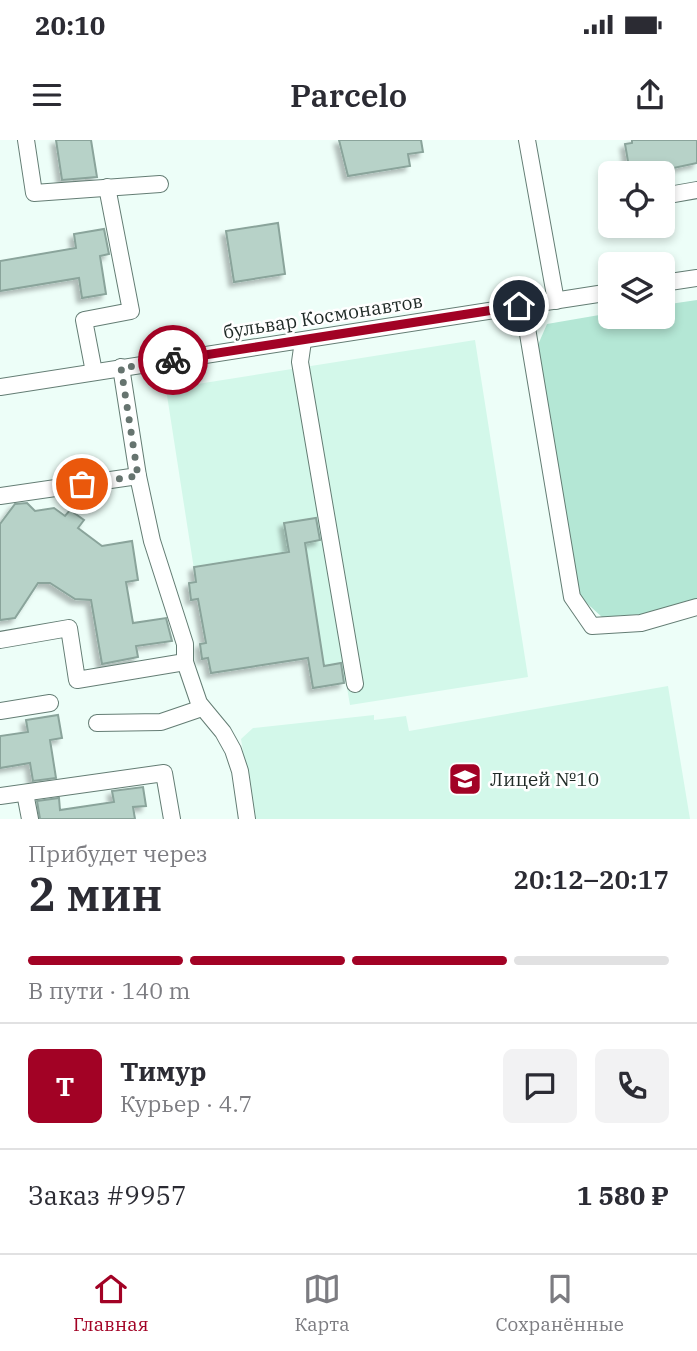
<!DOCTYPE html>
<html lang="ru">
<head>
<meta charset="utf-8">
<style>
  :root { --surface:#fff; --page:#f2f2f3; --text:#2b2b33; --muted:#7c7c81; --line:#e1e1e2; --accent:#a20225 }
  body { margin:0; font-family:"IBM Plex Serif",serif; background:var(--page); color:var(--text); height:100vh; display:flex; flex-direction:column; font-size:26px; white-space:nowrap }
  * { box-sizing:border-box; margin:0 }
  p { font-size:23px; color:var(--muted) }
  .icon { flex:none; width:38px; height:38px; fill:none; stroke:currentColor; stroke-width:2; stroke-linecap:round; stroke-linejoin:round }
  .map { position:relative; height:679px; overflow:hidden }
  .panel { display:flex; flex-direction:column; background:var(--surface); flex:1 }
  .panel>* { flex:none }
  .tools { position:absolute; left:598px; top:21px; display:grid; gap:14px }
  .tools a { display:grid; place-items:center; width:77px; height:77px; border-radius:10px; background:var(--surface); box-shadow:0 4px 10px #0003; font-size:35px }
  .pin { position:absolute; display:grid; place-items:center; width:60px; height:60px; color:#fff; margin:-30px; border:4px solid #fff; border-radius:50%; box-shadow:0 2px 7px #0007 }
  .courier { position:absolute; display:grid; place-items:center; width:70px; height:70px; margin:-35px; border:5px solid #a20225; border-radius:50%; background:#fff; color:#222; box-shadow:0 2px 9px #0007 }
  .summary em { font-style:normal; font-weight:600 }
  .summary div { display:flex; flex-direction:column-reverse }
  .summary { display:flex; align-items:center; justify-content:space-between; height:119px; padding:0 28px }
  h1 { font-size:46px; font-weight:600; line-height:52px }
  .bar { display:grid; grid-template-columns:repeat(4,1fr); gap:10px 7px; align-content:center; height:84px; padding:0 28px }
  .bar i { height:9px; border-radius:5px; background:var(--line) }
  .bar .active { background:var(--accent) }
  .bar p { grid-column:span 4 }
  .line { display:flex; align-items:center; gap:18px; padding:0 28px; border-top:2px solid var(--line) }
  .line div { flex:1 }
  .round { display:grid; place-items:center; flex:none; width:74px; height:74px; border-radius:10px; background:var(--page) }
  .status { display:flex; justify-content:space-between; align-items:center; height:49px; padding:0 35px; background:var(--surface); direction:ltr }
  .status svg { height:19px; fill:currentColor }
  header { display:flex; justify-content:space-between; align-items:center; height:91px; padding:0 28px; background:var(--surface); font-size:32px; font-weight:600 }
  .tabs { display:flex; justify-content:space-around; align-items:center; height:98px; border-top:2px solid var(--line); background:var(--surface); font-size:19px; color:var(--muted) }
  .tabs a { display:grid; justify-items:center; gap:4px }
  .tabs .active { color:var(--accent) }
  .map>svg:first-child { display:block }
  .built { fill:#d3f8ea }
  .green { fill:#b4e7d5 }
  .building { fill:#b7d2c8; stroke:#8aa49b; stroke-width:2; filter:url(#shadow) }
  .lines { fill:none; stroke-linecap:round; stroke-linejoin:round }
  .minor-casing { stroke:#647d74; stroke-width:18 }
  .minor { stroke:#fff; stroke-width:16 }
  .done { stroke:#66746f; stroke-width:7; stroke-dasharray:0 12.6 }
  .route { stroke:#a20225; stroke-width:9 }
  .labels { text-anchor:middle; stroke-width:5; stroke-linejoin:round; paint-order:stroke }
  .street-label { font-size:19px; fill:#1e2925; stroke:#fff }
  .poi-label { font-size:19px; fill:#1e2925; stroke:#fff; text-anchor:start }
</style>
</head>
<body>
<div class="status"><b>20:10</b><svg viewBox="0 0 49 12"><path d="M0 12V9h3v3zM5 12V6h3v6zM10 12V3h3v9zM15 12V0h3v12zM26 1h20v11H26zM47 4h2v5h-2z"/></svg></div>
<header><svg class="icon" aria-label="menu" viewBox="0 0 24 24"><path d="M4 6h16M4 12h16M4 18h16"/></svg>Parcelo<svg class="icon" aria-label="share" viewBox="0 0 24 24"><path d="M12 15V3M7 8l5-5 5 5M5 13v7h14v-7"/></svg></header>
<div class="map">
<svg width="697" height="679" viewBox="0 0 697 679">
  <defs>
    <filter id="shadow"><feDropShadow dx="-4.5" dy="4.5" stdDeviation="2" flood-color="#0004"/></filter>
  </defs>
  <rect width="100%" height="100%" fill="#edfef8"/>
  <g class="built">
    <path d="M 475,200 L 528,537 L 350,565 L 346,542 L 313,548 L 308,518 L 211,533 L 208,518 L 202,519 L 200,504 L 206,503 L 199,459 L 191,460 L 189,443 L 196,442 L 166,249 Z"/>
    <path d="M 668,546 L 690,679 L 254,679 L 241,599 L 253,588 L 374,575 L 374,580 L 406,576 L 409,591 Z"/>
  </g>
  <path class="green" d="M 697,160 L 697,461 L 658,473 L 602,477 L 581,458 L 534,214 L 547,184 L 611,173 L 611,177 L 663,177 L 663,165 Z"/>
  <g class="building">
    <path d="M 56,0 L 91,0 L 97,37 L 62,40 Z"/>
    <path d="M 339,0 L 421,0 L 423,12 L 408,14 L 410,26 L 348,36 Z"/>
    <path d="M 632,0 L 697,0 L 697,23 L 650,33 L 630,33 L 625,4 L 632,3 Z"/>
    <path d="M 278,83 L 285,134 L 234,142 L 226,91 Z"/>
    <path d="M 104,89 L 109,114 L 100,116 L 106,154 L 82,158 L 79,138 L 0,151 L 0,121 L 76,108 L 74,94 Z"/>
    <path d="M 27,363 L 35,371 L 54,368 L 65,376 L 70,370 L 84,380 L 78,388 L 102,406 L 132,401 L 138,440 L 126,442 L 133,483 L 166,478 L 172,501 L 136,506 L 138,517 L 102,524 L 91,460 L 75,459 L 50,443 L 38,443 L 15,478 L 0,480 L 0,384 L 15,364 Z"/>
    <path d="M 316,378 L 320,400 L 305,403 L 324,526 L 341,523 L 344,543 L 313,548 L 308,518 L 211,533 L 208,518 L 202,519 L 200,504 L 206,503 L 198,459 L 191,460 L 189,443 L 196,442 L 194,427 L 289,412 L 284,383 Z"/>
    <path d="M 58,575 L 62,598 L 50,600 L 56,638 L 33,641 L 30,623 L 0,628 L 0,596 L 28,592 L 26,580 Z"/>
    <path d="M 143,647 L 146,666 L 133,667 L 135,679 L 40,679 L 37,661 L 59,658 L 60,670 L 114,662 L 112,651 Z"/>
  </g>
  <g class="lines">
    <defs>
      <g id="minor">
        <path d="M 26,0 L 34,53 L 160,44"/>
        <path d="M 527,0 L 556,161"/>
        <path d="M 663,56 L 697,50"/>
        <path d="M 663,143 L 697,138"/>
        <path d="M 519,166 L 527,188 L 572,457 L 592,486 L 641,483 L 697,467"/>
        <path d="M 303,201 L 300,222 L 355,544"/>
        <path d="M 121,227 L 138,336 L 152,401 L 185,504 L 185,522 L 199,563 L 223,592 L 233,610 L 240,631 L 247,679"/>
        <path d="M 94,232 L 84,180 L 131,171 L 107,47"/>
        <path d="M 0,247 L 611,152"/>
        <path d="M 0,356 L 138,336"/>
        <path d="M 0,500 L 69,488 L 77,540 L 185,522"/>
        <path d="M 0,571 L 50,563"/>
        <path d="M 97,583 L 161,582 L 202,568"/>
        <path d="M 25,653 L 30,679"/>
        <path d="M 0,656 L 164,633 L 172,679"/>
      </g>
    </defs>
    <use href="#minor" class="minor-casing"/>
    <use href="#minor" class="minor"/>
  </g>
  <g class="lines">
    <path class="done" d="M 82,344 L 138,336 L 121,228 L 173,220"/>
    <path class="route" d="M 173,220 L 519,166"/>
  </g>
  <defs>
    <symbol id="school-square" viewBox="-11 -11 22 22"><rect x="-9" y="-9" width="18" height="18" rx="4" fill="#a20225" stroke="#fff"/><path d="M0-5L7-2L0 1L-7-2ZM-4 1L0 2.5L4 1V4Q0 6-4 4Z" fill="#fff"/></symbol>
  </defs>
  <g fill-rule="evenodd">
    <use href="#school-square" x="446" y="620" width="38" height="38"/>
  </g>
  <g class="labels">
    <g class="street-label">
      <text transform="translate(323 176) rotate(-9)" y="7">бульвар Космонавтов</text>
    </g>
    <g class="poi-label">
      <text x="490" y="646">Лицей №10</text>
    </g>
  </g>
</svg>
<div class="tools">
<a><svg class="icon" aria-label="locate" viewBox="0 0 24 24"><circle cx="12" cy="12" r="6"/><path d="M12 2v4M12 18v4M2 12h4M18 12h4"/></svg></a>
<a><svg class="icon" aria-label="layers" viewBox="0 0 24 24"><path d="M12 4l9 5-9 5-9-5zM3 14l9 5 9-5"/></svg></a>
</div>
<div class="pin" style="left:82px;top:344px;background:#ea580c"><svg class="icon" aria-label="bag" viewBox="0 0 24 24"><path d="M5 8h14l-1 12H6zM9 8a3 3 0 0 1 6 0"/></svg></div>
<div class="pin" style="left:519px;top:166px;background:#1f2937"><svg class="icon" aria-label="home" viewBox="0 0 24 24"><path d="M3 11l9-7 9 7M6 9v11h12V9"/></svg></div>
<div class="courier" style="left:173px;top:220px"><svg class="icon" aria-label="bike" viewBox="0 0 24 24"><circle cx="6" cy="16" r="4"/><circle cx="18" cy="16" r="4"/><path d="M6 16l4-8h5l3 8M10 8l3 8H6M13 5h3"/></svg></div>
</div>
<section class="panel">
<div class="summary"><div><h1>2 мин</h1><p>Прибудет через</p></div><em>20:12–20:17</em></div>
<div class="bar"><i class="active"></i><i class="active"></i><i class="active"></i><i></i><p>В пути · 140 m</p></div>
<div class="line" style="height:126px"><b class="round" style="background:var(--accent);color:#fff">Т</b><div><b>Тимур</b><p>Курьер · 4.7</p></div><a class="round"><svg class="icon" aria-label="chat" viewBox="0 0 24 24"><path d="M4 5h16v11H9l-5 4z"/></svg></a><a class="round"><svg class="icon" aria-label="phone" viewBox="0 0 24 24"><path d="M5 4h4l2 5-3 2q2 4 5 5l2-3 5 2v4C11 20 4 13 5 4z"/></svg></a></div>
<div class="line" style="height:91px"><div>Заказ #9957</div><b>1 580 ₽</b></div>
</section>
<nav class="tabs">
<a class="active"><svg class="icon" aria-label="home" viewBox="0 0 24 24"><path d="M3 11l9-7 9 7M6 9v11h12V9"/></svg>Главная</a>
<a><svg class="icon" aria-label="map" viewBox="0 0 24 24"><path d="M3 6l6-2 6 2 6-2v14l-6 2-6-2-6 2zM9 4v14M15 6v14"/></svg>Карта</a>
<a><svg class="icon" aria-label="saved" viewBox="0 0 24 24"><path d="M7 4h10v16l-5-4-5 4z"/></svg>Сохранённые</a>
</nav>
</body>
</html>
